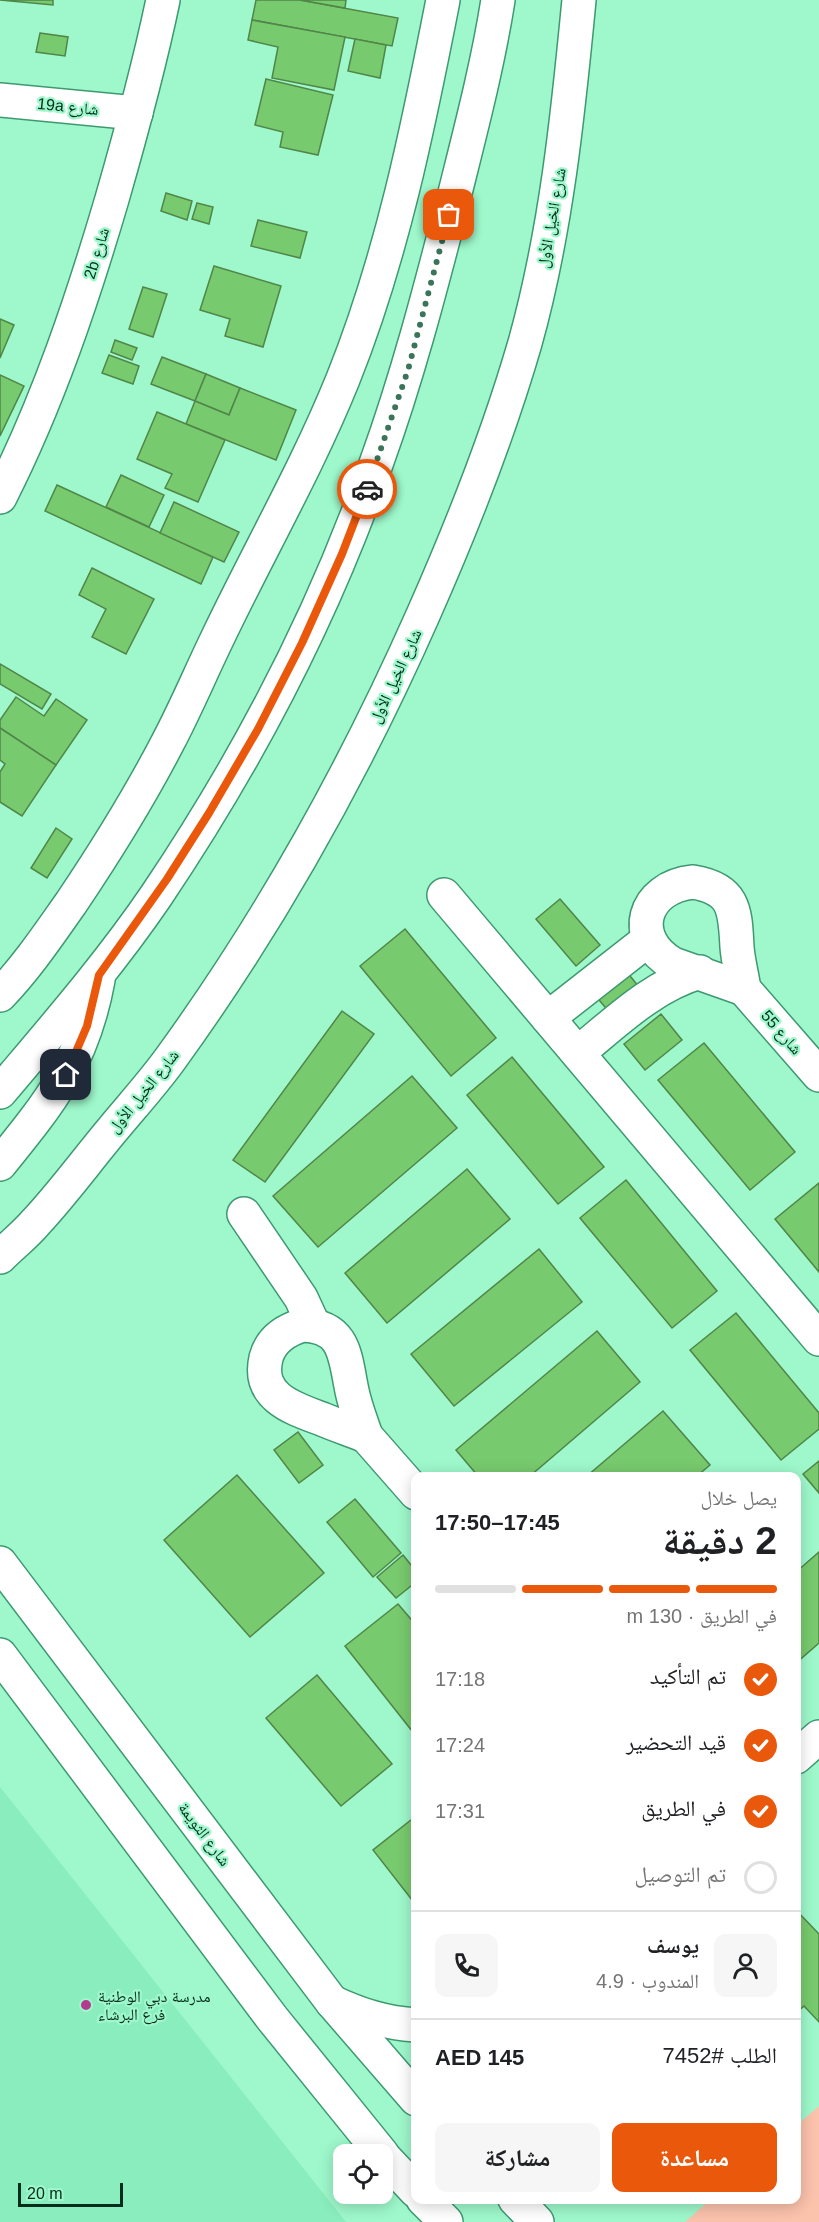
<!DOCTYPE html>
<html lang="ar">
<head>
<meta charset="utf-8">
<style>
  :root { --surface:#fff; --page:#f6f6f6; --text:#202124; --muted:#757577; --line:#e0e0e0; --accent:#ea580c }
  body { margin:0; font-family:Helvetica,"Noto Naskh Arabic",sans-serif; background:var(--page); color:var(--text); direction:rtl; height:100vh; display:flex; flex-direction:column; font-size:22px; white-space:nowrap }
  * { box-sizing:border-box; margin:0 }
  p { font-size:20px; color:var(--muted) }
  .icon { flex:none; width:33px; height:33px; fill:none; stroke:currentColor; stroke-width:2; stroke-linecap:round; stroke-linejoin:round }
  .map { position:relative; flex:1; overflow:hidden; direction:ltr }
  .side { position:absolute; left:411px; top:1472px; width:390px; height:732px; display:flex; flex-direction:column; background:var(--surface); border-radius:12px; box-shadow:0 3px 15px #0003; direction:rtl }
  .side>* { flex:none }
  .tools { position:absolute; left:333px; top:2144px; display:grid; gap:12px }
  .tools a { display:grid; place-items:center; width:60px; height:60px; border-radius:12px; background:var(--surface); box-shadow:0 3px 15px #0003; font-size:30px }
  .scale { position:absolute; left:18px; bottom:15px; width:105px; box-sizing:border-box; padding-left:6px; border:3px solid #042d1c; border-top:0; font-size:16px; line-height:21px; white-space:nowrap; color:#042d1c; -webkit-text-stroke:4px #9ef8cb; paint-order:stroke }
  .pin { position:absolute; display:grid; place-items:center; width:51px; height:51px; color:#fff; margin:-26px; border-radius:12px; box-shadow:0 3px 9px #0006 }
  .courier { position:absolute; display:grid; place-items:center; width:60px; height:60px; margin:-30px; border:4px solid #ea580c; border-radius:50%; background:#fff; color:#222; box-shadow:0 2px 8px #0007 }
  .headline em { font-style:normal; font-weight:700 }
  .headline div { display:flex; flex-direction:column-reverse }
  .headline { display:flex; align-items:center; justify-content:space-between; height:102px; padding:0 24px }
  h1 { font-size:39px; font-weight:700; line-height:45px }
  .bar { display:grid; grid-template-columns:repeat(4,1fr); gap:9px 6px; align-content:center; height:72px; padding:0 24px }
  .bar i { height:8px; border-radius:4px; background:var(--line) }
  .bar .active { background:var(--accent) }
  .bar p { grid-column:span 4 }
  .line { display:flex; align-items:center; gap:15px; padding:0 24px; border-top:2px solid var(--line) }
  .line div { flex:1 }
  .round { display:grid; place-items:center; flex:none; width:63px; height:63px; border-radius:12px; background:var(--page) }
  ol { padding:0 24px; list-style:none }
  li { display:flex; align-items:center; gap:18px; height:66px }
  li p { margin-inline-start:auto }
  li .icon { padding:6px; border-radius:50%; background:var(--accent); color:#fff; stroke-width:4 }
  li:last-child { color:var(--muted) }
  li i { width:33px; height:33px; border:3px solid var(--line); border-radius:50% }
  .cta { display:flex; gap:12px; margin-top:auto; padding:12px 24px }
  .cta a { flex:1; height:69px; border-radius:12px; background:var(--accent); color:#fff; font-size:24px; font-weight:700; line-height:69px; text-align:center }
  .cta a+a { background:var(--page); color:var(--text) }
  .map>svg:first-child { display:block }
  .built { fill:#8aedbd }
  .green { fill:#fbc2ac }
  .building { fill:#78ca6e; stroke:#508649; stroke-width:1.5 }
  .lines { fill:none; stroke-linecap:round; stroke-linejoin:round }
  .street-casing { stroke:#3e9971; stroke-width:36 }
  .secondary-casing { stroke:#3e9971; stroke-width:36 }
  .street { stroke:#fff; stroke-width:33 }
  .secondary { stroke:#fff; stroke-width:33 }
  .done { stroke:#3a7459; stroke-width:6; stroke-dasharray:0 10.8 }
  .route { stroke:#ea580c; stroke-width:8 }
  .poi-dot { fill:#b43b90; stroke:#9ef8cb; stroke-width:2 }
  .labels { text-anchor:middle; stroke-width:4.5; stroke-linejoin:round; paint-order:stroke }
  .street-label { font-size:16px; fill:#042d1c; stroke:#9ef8cb }
  .poi-label { font-size:16px; fill:#042d1c; stroke:#9ef8cb; text-anchor:start }
</style>
</head>
<body>
<div class="map">
<svg width="819" height="2222" viewBox="0 0 819 2222">
  <rect width="100%" height="100%" fill="#9ef8cb"/>
  <path class="built" d="M 0,1787 L 346,2222 L 0,2222 Z"/>
  <path class="green" d="M 819,2106 L 819,2222 L 685,2222 L 711,2199 L 796,2199 L 797,2125 Z"/>
  <g class="building">
    <path d="M 0,0 L 53,0 L 53,5 Z"/>
    <path d="M 256,0 L 300,0 L 398,18 L 392,46 L 252,20 Z"/>
    <path d="M 300,0 L 346,0 L 345,8 Z"/>
    <path d="M 252,20 L 345,37 L 334,90 L 272,78 L 278,47 L 248,40 Z"/>
    <path d="M 40,33 L 68,37 L 65,56 L 36,52 Z"/>
    <path d="M 355,39 L 386,45 L 380,78 L 348,71 Z"/>
    <path d="M 266,79 L 333,95 L 318,155 L 280,147 L 283,132 L 255,125 Z"/>
    <path d="M 166,193 L 192,201 L 187,220 L 161,211 Z"/>
    <path d="M 197,203 L 213,207 L 209,224 L 192,219 Z"/>
    <path d="M 258,220 L 307,232 L 300,258 L 251,246 Z"/>
    <path d="M 214,266 L 281,286 L 263,347 L 225,336 L 230,319 L 200,310 Z"/>
    <path d="M 143,287 L 167,294 L 153,337 L 129,329 Z"/>
    <path d="M 0,319 L 14,325 L 0,358 Z"/>
    <path d="M 115,340 L 137,348 L 132,360 L 111,352 Z"/>
    <path d="M 109,355 L 139,366 L 133,384 L 102,373 Z"/>
    <path d="M 162,357 L 206,374 L 195,401 L 151,384 Z"/>
    <path d="M 206,374 L 240,388 L 229,415 L 195,401 Z"/>
    <path d="M 0,375 L 24,386 L 0,436 Z"/>
    <path d="M 240,388 L 296,410 L 276,460 L 186,424 L 195,401 L 229,415 Z"/>
    <path d="M 157,412 L 225,440 L 198,502 L 165,488 L 172,474 L 137,459 Z"/>
    <path d="M 121,475 L 164,495 L 149,527 L 106,507 Z"/>
    <path d="M 57,485 L 213,557 L 201,584 L 45,511 Z"/>
    <path d="M 174,502 L 239,532 L 224,562 L 160,533 Z"/>
    <path d="M 92,568 L 154,599 L 126,654 L 92,637 L 106,609 L 79,595 Z"/>
    <path d="M 0,664 L 51,694 L 42,709 L 0,684 Z"/>
    <path d="M 16,697 L 44,716 L 56,699 L 87,720 L 56,765 L 0,728 L 0,720 Z"/>
    <path d="M 0,728 L 56,765 L 22,816 L 0,802 L 0,772 L 5,764 L 0,760 Z"/>
    <path d="M 56,828 L 72,839 L 47,878 L 31,868 Z"/>
    <path d="M 560,899 L 600,945 L 576,966 L 536,919 Z"/>
    <path d="M 405,929 L 496,1038 L 451,1076 L 360,966 Z"/>
    <path d="M 626,971 L 639,987 L 609,1012 L 595,995 Z"/>
    <path d="M 342,1011 L 374,1034 L 265,1182 L 233,1160 Z"/>
    <path d="M 661,1014 L 682,1040 L 645,1070 L 624,1044 Z"/>
    <path d="M 704,1043 L 795,1152 L 750,1190 L 658,1080 Z"/>
    <path d="M 512,1057 L 604,1167 L 558,1204 L 467,1095 Z"/>
    <path d="M 412,1076 L 457,1128 L 318,1247 L 273,1196 Z"/>
    <path d="M 467,1169 L 510,1219 L 387,1323 L 345,1273 Z"/>
    <path d="M 626,1180 L 717,1291 L 672,1328 L 580,1218 Z"/>
    <path d="M 819,1183 L 819,1272 L 775,1219 Z"/>
    <path d="M 539,1249 L 582,1302 L 454,1406 L 411,1354 Z"/>
    <path d="M 736,1313 L 819,1413 L 819,1429 L 781,1460 L 690,1350 Z"/>
    <path d="M 597,1331 L 640,1382 L 530,1476 L 478,1476 L 456,1450 Z"/>
    <path d="M 663,1411 L 710,1465 L 697,1476 L 587,1476 Z"/>
    <path d="M 298,1432 L 323,1465 L 299,1483 L 274,1450 Z"/>
    <path d="M 819,1461 L 819,1493 L 803,1474 Z"/>
    <path d="M 237,1475 L 324,1573 L 250,1637 L 164,1540 Z"/>
    <path d="M 355,1499 L 401,1553 L 373,1577 L 327,1522 Z"/>
    <path d="M 819,1552 L 819,1643 L 796,1663 L 796,1572 Z"/>
    <path d="M 403,1555 L 416,1571 L 416,1582 L 396,1598 L 377,1577 Z"/>
    <path d="M 398,1604 L 416,1625 L 416,1736 L 345,1646 Z"/>
    <path d="M 317,1675 L 392,1764 L 341,1806 L 266,1718 Z"/>
    <path d="M 416,1816 L 416,1905 L 373,1850 Z"/>
    <path d="M 796,1910 L 819,1934 L 819,2022 L 804,2006 L 796,2013 Z"/>
  </g>
  <g class="lines">
    <defs>
      <g id="street">
        <path d="M 0,100 L 136,113"/>
        <path d="M 0,497 C 48,402 82,301 112,199 C 131,133 149,67 163,0"/>
        <path d="M 693,882 C 736,889 735,912 737,947 C 738,961 742,975 744,989 L 673,964 C 628,938 643,887 693,882 Z"/>
        <path d="M 444,895 L 819,1339"/>
        <path d="M 744,989 L 819,1075"/>
        <path d="M 0,995 C 27,967 49,934 71,903 C 106,851 139,798 168,742 C 186,708 201,672 218,637 C 259,551 307,468 343,379 C 392,257 418,128 443,0"/>
        <path d="M 548,1018 L 649,939"/>
        <path d="M 578,1053 C 616,1022 652,986 700,972"/>
        <path d="M 244,1214 L 301,1298 L 314,1326"/>
        <path d="M 303,1325 C 346,1326 345,1358 352,1391 C 355,1406 361,1421 366,1436 C 351,1430 336,1425 322,1419 C 292,1408 257,1397 266,1358 C 271,1339 286,1330 303,1325 Z"/>
        <path d="M 366,1436 L 416,1493"/>
        <path d="M 796,1757 L 819,1737"/>
        <path d="M 332,2002 C 360,2015 385,2023 416,2025"/>
      </g>
      <g id="secondary">
        <path d="M 0,1092 C 54,1028 109,965 156,896 C 247,761 324,614 377,461 C 407,378 429,294 451,209 C 468,140 487,70 498,0"/>
        <path d="M 0,1164 C 51,1101 83,1062 98,980"/>
        <path d="M 0,1257 C 12,1245 25,1235 36,1222 C 63,1193 87,1160 113,1129 C 132,1106 153,1083 171,1058 C 271,920 354,771 423,615 C 462,527 498,436 525,343 C 556,232 568,115 579,0"/>
        <path d="M 0,1563 L 332,2002 L 416,2099"/>
        <path d="M 0,1655 L 272,2018 L 382,2154"/>
        <path d="M 382,2155 L 416,2191"/>
        <path d="M 423,2199 L 446,2222"/>
        <path d="M 515,2199 L 537,2222"/>
      </g>
    </defs>
    <use href="#street" class="street-casing"/>
    <use href="#secondary" class="secondary-casing"/>
    <use href="#street" class="street"/>
    <use href="#secondary" class="secondary"/>
  </g>
  <g class="lines">
    <path class="done" d="M 367,489 L 408,370 L 449,215"/>
    <path class="route" d="M 66,1075 L 87,1026 L 99,975 L 167,879 L 209,813 L 258,729 L 302,643 L 342,554 L 367,489"/>
  </g>
  <circle class="poi-dot" cx="86" cy="2005" r="6"/>
  <g class="labels">
    <g class="street-label">
      <text transform="translate(68 106) rotate(6)" y="6">19a شارع</text>
      <text transform="translate(551 218) rotate(-80)" y="6">شارع الخيل الأول</text>
      <text transform="translate(96 253) rotate(-73)" y="6">2b شارع</text>
      <text transform="translate(395 676) rotate(-65)" y="6">شارع الخيل الأول</text>
      <text transform="translate(782 1032) rotate(49)" y="6">شارع 55</text>
      <text transform="translate(143 1091) rotate(-51)" y="6">شارع الخيل الأول</text>
      <text transform="translate(205 1834) rotate(53)" y="6">شارع الثويمة</text>
    </g>
    <g class="poi-label">
      <text x="98" y="2002">مدرسة دبي الوطنية<tspan x="98" dy="18">فرع البرشاء</tspan></text>
    </g>
  </g>
</svg>
<div class="tools">
<a><svg class="icon" aria-label="locate" viewBox="0 0 24 24"><circle cx="12" cy="12" r="6"/><path d="M12 2v4M12 18v4M2 12h4M18 12h4"/></svg></a>
</div>
<div class="scale">20 m</div>
<div class="pin" style="left:449px;top:215px;background:#ea580c"><svg class="icon" aria-label="bag" viewBox="0 0 24 24"><path d="M5 8h14l-1 12H6zM9 8a3 3 0 0 1 6 0"/></svg></div>
<div class="pin" style="left:66px;top:1075px;background:#1f2937"><svg class="icon" aria-label="home" viewBox="0 0 24 24"><path d="M3 11l9-7 9 7M6 9v11h12V9"/></svg></div>
<div class="courier" style="left:367px;top:489px"><svg class="icon" aria-label="car" viewBox="0 0 24 24"><path d="M5 17H2v-5l4-1 3-4h7l3 4 3 1v5h-3M9 17h6M6 11h13"/><circle cx="7" cy="17" r="2"/><circle cx="17" cy="17" r="2"/></svg></div>
<section class="side">
<div class="headline"><div><h1>2 دقيقة</h1><p>يصل خلال</p></div><em>17:45–17:50</em></div>
<div class="bar"><i class="active"></i><i class="active"></i><i class="active"></i><i></i><p>في الطريق · 130 m</p></div>
<ol>
<li><svg class="icon" aria-label="check" viewBox="0 0 24 24"><path d="M5 12l5 5 9-10"/></svg>تم التأكيد<p>17:18</p></li>
<li><svg class="icon" aria-label="check" viewBox="0 0 24 24"><path d="M5 12l5 5 9-10"/></svg>قيد التحضير<p>17:24</p></li>
<li><svg class="icon" aria-label="check" viewBox="0 0 24 24"><path d="M5 12l5 5 9-10"/></svg>في الطريق<p>17:31</p></li>
<li><i></i>تم التوصيل</li>
</ol>
<div class="line" style="height:108px"><a class="round"><svg class="icon" aria-label="person" viewBox="0 0 24 24"><circle cx="12" cy="8" r="4"/><path d="M4 21q1-7 8-7t8 7"/></svg></a><div><b>يوسف</b><p>المندوب · 4.9</p></div><a class="round"><svg class="icon" aria-label="phone" viewBox="0 0 24 24"><path d="M5 4h4l2 5-3 2q2 4 5 5l2-3 5 2v4C11 20 4 13 5 4z"/></svg></a></div>
<div class="line" style="height:78px"><div>الطلب #7452</div><b>AED 145</b></div>
<div class="cta"><a>مساعدة</a><a>مشاركة</a></div>
</section>
</div>
</body>
</html>
